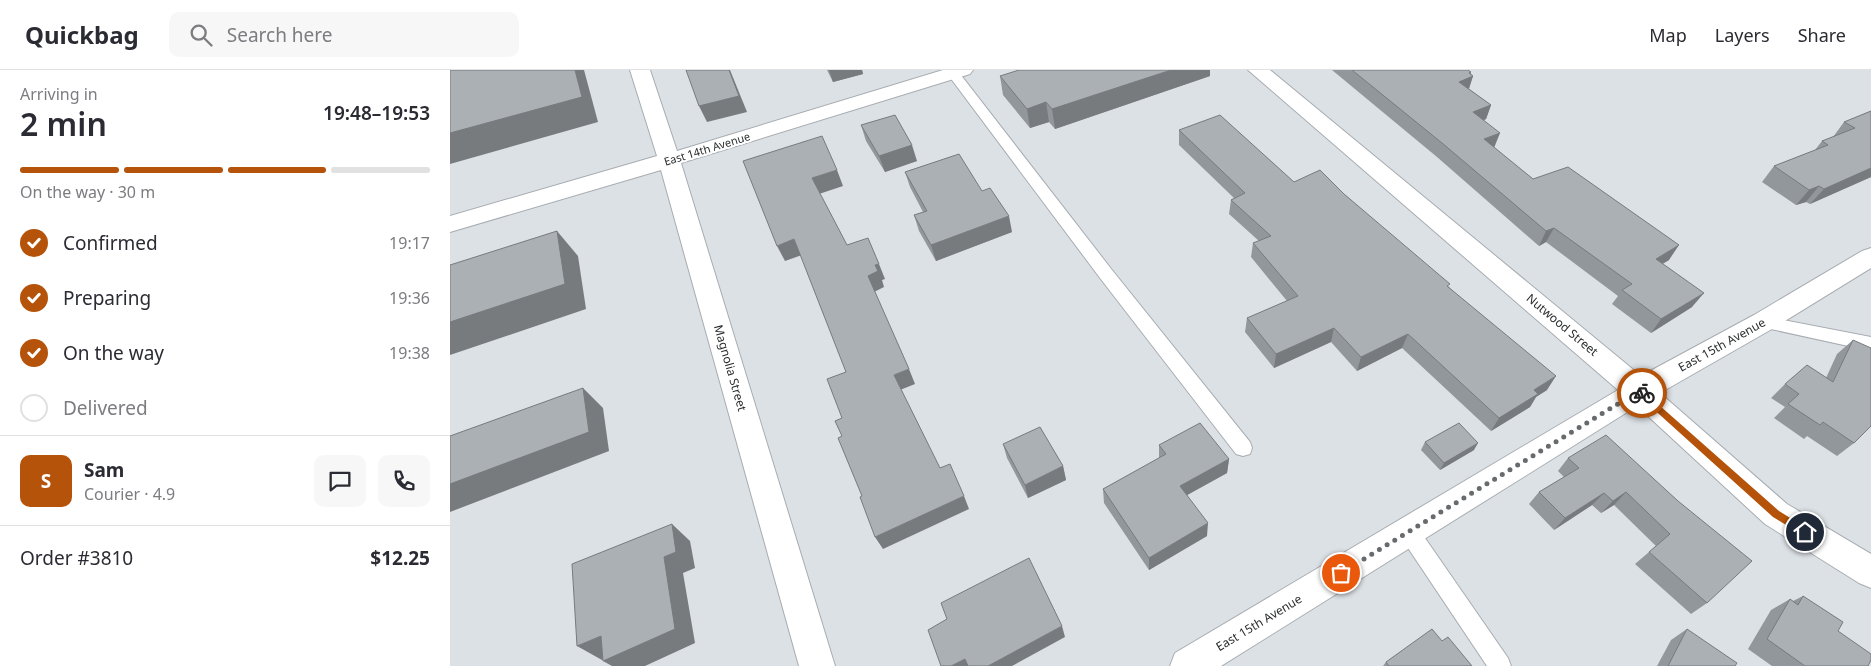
<!DOCTYPE html>
<html lang="en">
<head>
<meta charset="utf-8">
<style>
  :root { --surface:#fff; --page:#f7f7f7; --text:#2b2b33; --muted:#7c7c81; --line:#e1e1e2; --accent:#b45309 }
  body { margin:0; font-family:"Noto Sans",sans-serif; background:var(--page); color:var(--text); height:100vh; display:flex; flex-direction:column; font-size:19px; white-space:nowrap }
  * { box-sizing:border-box; margin:0 }
  p { font-size:16px; color:var(--muted) }
  .icon { flex:none; width:28px; height:28px; fill:none; stroke:currentColor; stroke-width:2; stroke-linecap:round; stroke-linejoin:round }
  .map { position:relative; flex:1; overflow:hidden }
  .details { display:flex; flex-direction:column; background:var(--surface); width:450px }
  .details>* { flex:none }
  .pin { position:absolute; display:grid; place-items:center; width:42px; height:42px; color:#fff; margin:-21px; border:2px solid #fff; border-radius:50%; box-shadow:0 1px 5px #0007 }
  .courier { position:absolute; display:grid; place-items:center; width:50px; height:50px; margin:-25px; border:4px solid #b45309; border-radius:50%; background:#fff; color:#222; box-shadow:0 1px 6px #0007 }
  .head em { font-style:normal; font-weight:600 }
  .head div { display:flex; flex-direction:column-reverse }
  .head { display:flex; align-items:center; justify-content:space-between; height:85px; padding:0 20px }
  h1 { font-size:32px; font-weight:600; line-height:38px }
  .bar { display:grid; grid-template-columns:repeat(4,1fr); gap:8px 5px; align-content:center; height:60px; padding:0 20px }
  .bar i { height:6px; border-radius:4px; background:var(--line) }
  .bar .selected { background:var(--accent) }
  .bar p { grid-column:span 4 }
  .line { display:flex; align-items:center; gap:12px; padding:0 20px; border-top:1px solid var(--line) }
  .line div { flex:1 }
  .round { display:grid; place-items:center; flex:none; width:52px; height:52px; border-radius:10px; background:var(--page) }
  ol { padding:0 20px; list-style:none }
  li { display:flex; align-items:center; gap:15px; height:55px }
  li p { margin-inline-start:auto }
  li .icon { padding:5px; border-radius:50%; background:var(--accent); color:#fff; stroke-width:4 }
  li:last-child { color:var(--muted) }
  li i { width:28px; height:28px; border:2px solid var(--line); border-radius:50% }
  header { display:flex; align-items:center; gap:30px; box-sizing:border-box; height:70px; padding:0 25px; background:var(--surface); border-bottom:1px solid var(--line) }
  header strong { font-size:24px }
  nav { display:flex; gap:28px; margin-inline-start:auto; font-size:18px }
  .search { width:350px; height:45px; background:var(--page); display:flex; align-items:center; gap:12px; box-sizing:border-box; padding:0 18px; border-radius:10px; color:var(--muted); font-size:19px }
  main { display:flex; flex:1; min-height:0 }
  .map>svg:first-child { display:block }
  .lines { fill:none; stroke-linecap:round; stroke-linejoin:round }
  .lane-casing { stroke:#a7acb0; stroke-width:2 }
  .street-casing { stroke:#a7acb0; stroke-width:2 }
  .lane { fill:#fff; fill-rule:evenodd }
  .street { fill:#fff; fill-rule:evenodd }
  .wall { fill:#92979b }
  .shaded-wall { fill:#777b7e }
  .building { fill:#aab0b4; stroke:#777b7e }
  .route { fill:#b45309 }
  .done { stroke:#686b6d; stroke-width:5; stroke-dasharray:0 9 }
  .labels { text-anchor:middle; stroke-width:4; stroke-linejoin:round; paint-order:stroke }
  .far-street-label { font-size:11px; fill:#292b2c; stroke:#fff }
  .street-label { font-size:12px; fill:#292b2c; stroke:#fff }
</style>
</head>
<body>
<header>
<strong>Quickbag</strong>
<div class="search"><svg class="icon" aria-label="search" viewBox="0 0 24 24"><circle cx="10" cy="10" r="6"/><path d="M15 15l6 6"/></svg>Search here</div>
<nav><a>Map</a><a>Layers</a><a>Share</a></nav>
</header>
<main>
<section class="details">
<div class="head"><div><h1>2 min</h1><p>Arriving in</p></div><em>19:48–19:53</em></div>
<div class="bar"><i class="selected"></i><i class="selected"></i><i class="selected"></i><i></i><p>On the way · 30 m</p></div>
<ol>
<li><svg class="icon" aria-label="check" viewBox="0 0 24 24"><path d="M5 12l5 5 9-10"/></svg>Confirmed<p>19:17</p></li>
<li><svg class="icon" aria-label="check" viewBox="0 0 24 24"><path d="M5 12l5 5 9-10"/></svg>Preparing<p>19:36</p></li>
<li><svg class="icon" aria-label="check" viewBox="0 0 24 24"><path d="M5 12l5 5 9-10"/></svg>On the way<p>19:38</p></li>
<li><i></i>Delivered</li>
</ol>
<div class="line" style="height:90px"><b class="round" style="background:var(--accent);color:#fff">S</b><div><b>Sam</b><p>Courier · 4.9</p></div><a class="round"><svg class="icon" aria-label="chat" viewBox="0 0 24 24"><path d="M4 5h16v11H9l-5 4z"/></svg></a><a class="round"><svg class="icon" aria-label="phone" viewBox="0 0 24 24"><path d="M5 4h4l2 5-3 2q2 4 5 5l2-3 5 2v4C11 20 4 13 5 4z"/></svg></a></div>
<div class="line" style="height:65px"><div>Order #3810</div><b>$12.25</b></div>
</section>
<div class="map">
<svg width="1421" height="596" viewBox="0 0 1421 596">
  <rect width="100%" height="100%" fill="#dce1e6"/>
  <g class="lines">
    <defs>
      <g id="lane">
        <path d="M 499,0 L 507,0 L 662,200 L 800,372 L 802,378 L 800,384 L 793,386 L 786,384 L 650,208 L 499,6 L 497,3 Z"/>
        <path d="M 1313,246 L 1421,267 L 1421,281 L 1307,256 L 1305,252 L 1307,248 Z"/>
        <path d="M 959,453 L 966,455 L 1058,588 L 1061,596 L 1037,596 L 952,469 L 949,462 L 952,455 Z"/>
      </g>
      <g id="street">
        <path d="M 180,0 L 200,0 L 227,81 L 493,0 L 523,0 L 520,4 L 231,93 L 385,596 L 349,596 L 211,100 L 0,162 L 0,146 L 207,86 Z"/>
        <path d="M 798,0 L 820,0 L 1191,306 L 1304,245 L 1412,181 L 1421,178 L 1421,198 L 1322,259 L 1210,323 L 1337,434 L 1421,484 L 1421,518 L 1409,513 L 1315,454 L 1187,336 L 771,596 L 720,596 L 725,583 L 1168,320 Z"/>
      </g>
    </defs>
    <use href="#lane" class="lane-casing"/>
    <use href="#street" class="street-casing"/>
    <use href="#lane" class="lane"/>
    <use href="#street" class="street"/>
  </g>
  <g class="wall">
    <path d="M 377,0 L 412,0 L 413,4 L 383,12 Z"/>
    <path d="M 882,0 L 1018,0 L 1021,4 L 1023,6 L 1019,19 L 1041,35 L 1036,49 L 1034,50 L 1044,78 L 1083,109 L 1219,190 L 1212,194 L 1242,237 L 1201,263 L 1162,234 L 1168,226 L 1096,172 L 1089,176 L 987,87 Z"/>
    <path d="M 550,6 L 760,6 L 605,59 L 599,52 L 580,58 L 553,25 Z"/>
    <path d="M 1421,41 L 1421,107 L 1360,134 L 1356,132 L 1346,135 L 1312,112 L 1324,96 L 1365,80 L 1372,71 L 1383,67 L 1394,52 Z"/>
    <path d="M 411,55 L 467,91 L 435,102 L 416,71 Z"/>
    <path d="M 729,60 L 844,112 L 894,124 L 999,217 L 1097,320 L 1086,327 L 1080,337 L 1041,361 L 952,278 L 907,301 L 881,272 L 824,298 L 795,262 L 797,248 L 837,231 L 801,187 L 803,173 L 809,171 L 779,144 L 781,130 L 784,128 L 729,75 Z"/>
    <path d="M 455,102 L 532,121 L 562,162 L 486,191 L 469,161 L 464,145 L 473,142 L 460,117 Z"/>
    <path d="M 1403,270 L 1404,373 L 1387,386 L 1357,366 L 1354,369 L 1324,348 L 1335,337 L 1321,328 L 1335,314 L 1376,308 L 1387,284 Z"/>
    <path d="M 975,372 L 1024,380 L 990,400 L 971,380 Z"/>
    <path d="M 553,374 L 613,396 L 616,410 L 578,428 L 557,388 Z"/>
    <path d="M 709,375 L 779,389 L 777,403 L 737,425 L 757,466 L 699,500 L 654,433 L 653,419 L 709,388 Z"/>
    <path d="M 1118,388 L 1228,431 L 1257,533 L 1241,544 L 1185,494 L 1206,476 L 1164,435 L 1151,443 L 1142,435 L 1104,460 L 1079,434 L 1089,422 L 1114,407 L 1108,401 Z"/>
    <path d="M 1353,526 L 1388,561 L 1418,596 L 1322,596 L 1298,579 L 1321,540 L 1340,529 L 1343,531 Z"/>
    <path d="M 1237,559 L 1285,596 L 1207,596 L 1221,570 Z"/>
    <path d="M 992,571 L 1022,596 L 933,596 L 936,592 Z"/>
  </g>
  <g class="shaded-wall">
    <path d="M 125,0 L 134,0 L 148,52 L 0,94 L 0,63 Z"/>
    <path d="M 279,0 L 280,0 L 297,42 L 257,52 L 249,36 Z"/>
    <path d="M 379,0 L 412,0 L 413,4 L 383,12 Z"/>
    <path d="M 721,0 L 760,0 L 760,6 L 605,59 L 602,39 Z"/>
    <path d="M 1021,2 L 1020,8 L 1023,6 L 1018,21 L 1009,12 L 1019,3 Z"/>
    <path d="M 596,32 L 599,52 L 580,58 L 577,39 Z"/>
    <path d="M 1041,35 L 1036,49 L 1018,57 L 1023,42 Z"/>
    <path d="M 1050,63 L 1044,78 L 1034,69 Z"/>
    <path d="M 462,75 L 467,91 L 435,102 L 429,86 Z"/>
    <path d="M 1421,98 L 1421,107 L 1360,134 L 1374,119 Z"/>
    <path d="M 387,100 L 393,116 L 369,124 L 362,108 Z"/>
    <path d="M 1369,116 L 1356,132 L 1346,135 L 1359,120 Z"/>
    <path d="M 559,146 L 562,162 L 486,191 L 481,175 Z"/>
    <path d="M 1104,158 L 1096,172 L 1089,176 L 1096,161 Z"/>
    <path d="M 107,161 L 128,186 L 136,239 L 0,285 L 0,252 Z"/>
    <path d="M 344,169 L 352,185 L 335,191 L 327,176 Z"/>
    <path d="M 1229,175 L 1219,190 L 1196,204 L 1206,189 Z"/>
    <path d="M 429,194 L 435,209 L 432,210 L 434,217 L 424,222 L 418,206 L 425,195 Z"/>
    <path d="M 1254,223 L 1242,237 L 1201,263 L 1211,249 Z"/>
    <path d="M 884,258 L 881,272 L 824,298 L 826,284 Z"/>
    <path d="M 958,264 L 952,278 L 907,301 L 911,287 Z"/>
    <path d="M 459,299 L 465,314 L 450,320 L 444,305 Z"/>
    <path d="M 1106,306 L 1097,320 L 1086,327 L 1080,337 L 1041,361 L 1049,348 L 1084,320 Z"/>
    <path d="M 133,318 L 153,338 L 159,381 L 0,442 L 0,414 Z"/>
    <path d="M 1028,373 L 1024,380 L 990,400 L 994,393 Z"/>
    <path d="M 779,389 L 777,403 L 730,429 L 730,416 Z"/>
    <path d="M 613,396 L 616,410 L 578,428 L 575,415 Z"/>
    <path d="M 1176,422 L 1164,435 L 1151,443 L 1163,431 Z"/>
    <path d="M 1154,423 L 1142,435 L 1104,460 L 1115,448 Z"/>
    <path d="M 514,426 L 519,439 L 433,479 L 425,467 Z"/>
    <path d="M 758,453 L 757,466 L 699,500 L 699,488 Z"/>
    <path d="M 222,454 L 240,471 L 245,498 L 233,503 L 245,573 L 195,596 L 162,596 L 153,591 L 214,487 Z"/>
    <path d="M 612,556 L 615,567 L 562,596 L 538,596 Z"/>
    <path d="M 151,566 L 174,580 L 152,590 L 127,576 Z"/>
    <path d="M 515,589 L 520,596 L 501,596 Z"/>
  </g>
  <g class="building">
    <path d="M 0,0 L 125,0 L 132,27 L 0,63 Z"/>
    <path d="M 236,0 L 279,0 L 289,26 L 249,36 Z"/>
    <path d="M 569,0 L 721,0 L 602,39 L 596,32 L 577,39 L 550,6 Z"/>
    <path d="M 902,0 L 1018,0 L 1021,2 L 1019,3 L 1023,6 L 1009,12 L 1041,35 L 1023,42 L 1050,63 L 1034,69 L 1083,109 L 1118,97 L 1229,175 L 1206,189 L 1254,223 L 1211,249 L 1172,220 L 1182,214 L 1104,158 L 1096,161 L 992,73 Z"/>
    <path d="M 1421,41 L 1421,98 L 1374,119 L 1369,116 L 1359,120 L 1324,96 L 1378,75 L 1372,71 L 1405,58 L 1394,52 Z"/>
    <path d="M 445,45 L 462,75 L 429,86 L 411,55 Z"/>
    <path d="M 770,45 L 844,112 L 870,100 L 894,124 L 1000,214 L 997,216 L 1106,306 L 1084,320 L 1088,324 L 1049,348 L 958,264 L 911,287 L 884,258 L 826,284 L 797,248 L 848,226 L 803,173 L 821,166 L 781,130 L 795,123 L 729,60 Z"/>
    <path d="M 372,66 L 387,100 L 362,108 L 397,175 L 418,168 L 429,194 L 425,195 L 428,201 L 418,206 L 459,299 L 444,305 L 490,398 L 500,394 L 514,426 L 425,467 L 410,427 L 412,426 L 388,368 L 392,366 L 385,351 L 392,348 L 377,309 L 396,302 L 344,169 L 327,176 L 293,91 Z"/>
    <path d="M 509,84 L 532,121 L 540,118 L 559,146 L 481,175 L 464,145 L 477,141 L 455,102 Z"/>
    <path d="M 107,161 L 115,214 L 0,252 L 0,195 Z"/>
    <path d="M 1403,270 L 1421,278 L 1421,356 L 1404,373 L 1373,352 L 1370,355 L 1338,334 L 1349,324 L 1335,314 L 1357,295 L 1383,312 Z"/>
    <path d="M 133,318 L 139,362 L 0,414 L 0,366 Z"/>
    <path d="M 750,353 L 779,389 L 730,416 L 758,453 L 699,488 L 653,419 L 716,384 L 709,375 Z"/>
    <path d="M 1009,353 L 1028,373 L 994,393 L 975,372 Z"/>
    <path d="M 590,357 L 613,396 L 575,415 L 553,374 Z"/>
    <path d="M 1156,365 L 1228,431 L 1302,491 L 1257,533 L 1199,482 L 1220,464 L 1176,422 L 1163,431 L 1154,423 L 1115,448 L 1089,422 L 1129,398 L 1118,388 Z"/>
    <path d="M 222,454 L 226,482 L 214,487 L 225,559 L 153,591 L 151,566 L 127,576 L 122,494 Z"/>
    <path d="M 579,488 L 612,556 L 538,596 L 518,596 L 515,589 L 501,596 L 491,596 L 478,560 L 497,549 L 491,533 Z"/>
    <path d="M 1353,526 L 1393,552 L 1388,561 L 1421,584 L 1421,590 L 1418,596 L 1355,596 L 1317,569 L 1340,529 L 1348,535 Z"/>
    <path d="M 982,559 L 992,571 L 998,567 L 1022,596 L 939,596 L 936,592 Z"/>
    <path d="M 1237,559 L 1287,593 L 1285,596 L 1218,596 Z"/>
  </g>
  <path class="route" d="M 1192,320 L 1329,441 L 1358,459 L 1358,465 L 1352,465 L 1323,447 L 1189,326 L 1188,323 Z"/>
  <g class="lines">
    <path class="done" d="M 891,503 L 1189,321 L 1192,323"/>
  </g>
  <g class="labels">
    <g class="far-street-label">
      <text transform="translate(257 79) rotate(-17)" y="4">East 14th Avenue</text>
    </g>
    <g class="street-label">
      <text transform="translate(1112 255) rotate(40)" y="4">Nutwood Street</text>
      <text transform="translate(1272 275) rotate(-29)" y="4">East 15th Avenue</text>
      <text transform="translate(280 298) rotate(74)" y="4">Magnolia Street</text>
      <text transform="translate(809 553) rotate(-31)" y="4">East 15th Avenue</text>
    </g>
  </g>
</svg>
<div class="pin" style="left:891px;top:503px;background:#ea580c"><svg class="icon" aria-label="bag" viewBox="0 0 24 24"><path d="M5 8h14l-1 12H6zM9 8a3 3 0 0 1 6 0"/></svg></div>
<div class="pin" style="left:1355px;top:462px;background:#1f2937"><svg class="icon" aria-label="home" viewBox="0 0 24 24"><path d="M3 11l9-7 9 7M6 9v11h12V9"/></svg></div>
<div class="courier" style="left:1192px;top:323px"><svg class="icon" aria-label="bike" viewBox="0 0 24 24"><circle cx="6" cy="16" r="4"/><circle cx="18" cy="16" r="4"/><path d="M6 16l4-8h5l3 8M10 8l3 8H6M13 5h3"/></svg></div>
</div>
</main>
</body>
</html>
